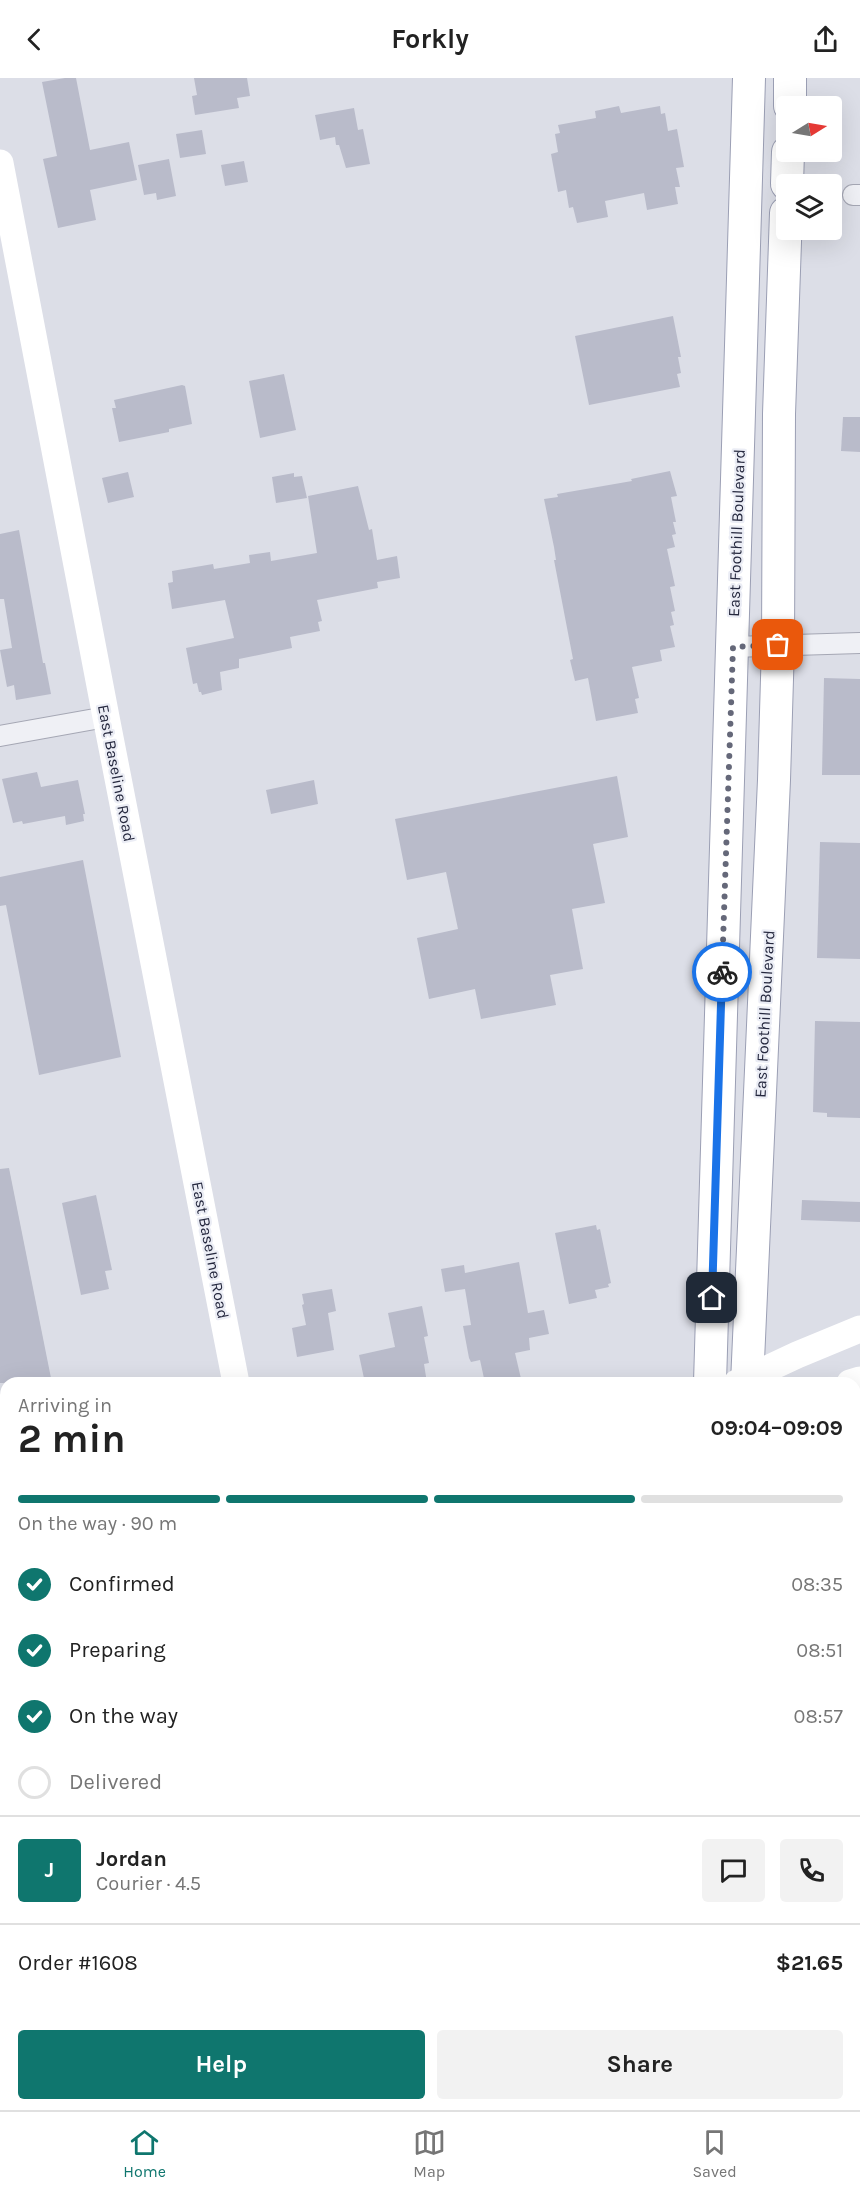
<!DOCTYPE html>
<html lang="en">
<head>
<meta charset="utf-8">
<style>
  :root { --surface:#fff; --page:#f2f2f2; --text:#222; --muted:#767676; --line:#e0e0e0; --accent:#0f766e }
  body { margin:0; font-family:Karla,sans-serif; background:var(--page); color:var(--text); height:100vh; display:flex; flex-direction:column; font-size:22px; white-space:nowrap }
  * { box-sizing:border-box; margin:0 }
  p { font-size:20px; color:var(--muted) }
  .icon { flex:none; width:33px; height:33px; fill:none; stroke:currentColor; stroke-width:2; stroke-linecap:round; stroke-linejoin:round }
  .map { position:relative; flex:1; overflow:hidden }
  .sheet { position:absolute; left:0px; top:1299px; width:861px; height:734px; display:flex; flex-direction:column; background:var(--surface); border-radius:18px 18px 0 0; box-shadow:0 6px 24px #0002 }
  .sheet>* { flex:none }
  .needle { width:39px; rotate:79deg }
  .buttons { position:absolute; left:776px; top:18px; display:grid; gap:12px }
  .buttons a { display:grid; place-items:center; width:66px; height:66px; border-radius:6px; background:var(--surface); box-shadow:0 6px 24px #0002; font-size:30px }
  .pin { position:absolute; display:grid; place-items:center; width:51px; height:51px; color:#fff; margin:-26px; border-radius:12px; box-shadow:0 3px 9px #0006 }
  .courier { position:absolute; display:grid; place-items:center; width:60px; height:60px; margin:-30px; border:4px solid #1a73e8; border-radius:50%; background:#fff; color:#222; box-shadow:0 2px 8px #0007 }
  .overview em { font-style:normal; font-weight:700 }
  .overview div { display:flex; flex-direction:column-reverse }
  .overview { display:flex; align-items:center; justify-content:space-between; height:102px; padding:0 18px }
  h1 { font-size:39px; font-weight:700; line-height:45px }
  .bar { display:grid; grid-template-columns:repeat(4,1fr); gap:9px 6px; align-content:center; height:72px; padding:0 18px }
  .bar i { height:8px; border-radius:4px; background:var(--line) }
  .bar .selected { background:var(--accent) }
  .bar p { grid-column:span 4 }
  .line { display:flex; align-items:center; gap:15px; padding:0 18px; border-top:2px solid var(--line) }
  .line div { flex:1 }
  .round { display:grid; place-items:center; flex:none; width:63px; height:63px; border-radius:6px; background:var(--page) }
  ol { padding:0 18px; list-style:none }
  li { display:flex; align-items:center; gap:18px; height:66px }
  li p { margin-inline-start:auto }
  li .icon { padding:6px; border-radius:50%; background:var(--accent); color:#fff; stroke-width:4 }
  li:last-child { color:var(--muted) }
  li i { width:33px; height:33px; border:3px solid var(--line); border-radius:50% }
  .button { display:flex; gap:12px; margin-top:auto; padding:12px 18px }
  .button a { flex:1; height:69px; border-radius:6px; background:var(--accent); color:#fff; font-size:24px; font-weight:700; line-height:69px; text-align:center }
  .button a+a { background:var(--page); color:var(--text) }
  header { display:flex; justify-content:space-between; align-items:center; height:78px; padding:0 18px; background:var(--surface); font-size:27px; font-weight:700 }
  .tab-bar { display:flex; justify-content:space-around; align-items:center; height:84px; border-top:2px solid var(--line); background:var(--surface); font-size:16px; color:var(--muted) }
  .tab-bar a { display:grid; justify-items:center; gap:3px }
  .tab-bar .selected { color:var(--accent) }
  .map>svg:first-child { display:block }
  .building { fill:#b9bbca }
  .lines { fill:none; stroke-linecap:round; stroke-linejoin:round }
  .street-casing { stroke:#a5a7b4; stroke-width:22 }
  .primary-casing { stroke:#9b9fb4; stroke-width:34 }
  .street { stroke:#eff0f5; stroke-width:20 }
  .secondary { stroke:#fff; stroke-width:27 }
  .primary { stroke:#fff; stroke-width:32 }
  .done { stroke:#656879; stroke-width:6; stroke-dasharray:0 10.8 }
  .route { stroke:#1a73e8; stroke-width:8 }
  .labels { text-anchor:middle; stroke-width:4.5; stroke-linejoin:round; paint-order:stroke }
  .street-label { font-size:16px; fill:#25283e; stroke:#ebedf5 }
</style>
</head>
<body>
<header><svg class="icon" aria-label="back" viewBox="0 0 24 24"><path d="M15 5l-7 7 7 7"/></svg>Forkly<svg class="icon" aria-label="share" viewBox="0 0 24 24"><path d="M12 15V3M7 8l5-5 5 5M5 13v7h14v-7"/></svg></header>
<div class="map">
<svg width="860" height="2032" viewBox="0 0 860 2032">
  <rect width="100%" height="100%" fill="#dcdee7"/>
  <g class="building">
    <path d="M 65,0 L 76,0 L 90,72 L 129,64 L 137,102 L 90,112 L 96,142 L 58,150 L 43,81 L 57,78 L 42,4 Z"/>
    <path d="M 194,0 L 247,0 L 250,18 L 237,20 L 239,30 L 195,37 L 192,18 L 197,17 Z"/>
    <path d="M 619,28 L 621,35 L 660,28 L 661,36 L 665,35 L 668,53 L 677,51 L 684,89 L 676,90 L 680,109 L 675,109 L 678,126 L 647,132 L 644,115 L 605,123 L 608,139 L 577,145 L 573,129 L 569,130 L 566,112 L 558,114 L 551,76 L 558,74 L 555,56 L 560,55 L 558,47 L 596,40 L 595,33 Z"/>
    <path d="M 354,30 L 358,52 L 363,51 L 370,86 L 346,90 L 339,67 L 336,67 L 335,59 L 320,62 L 315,37 Z"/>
    <path d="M 202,52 L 206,76 L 180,80 L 176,56 Z"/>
    <path d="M 169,81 L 176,118 L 157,122 L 156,115 L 144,117 L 138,87 Z"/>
    <path d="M 244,83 L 248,104 L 225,108 L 221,87 Z"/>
    <path d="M 673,238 L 681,279 L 678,279 L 681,295 L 677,296 L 680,309 L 589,327 L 575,258 Z"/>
    <path d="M 284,296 L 296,352 L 260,360 L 249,303 Z"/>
    <path d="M 182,307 L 185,308 L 192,346 L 169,351 L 169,354 L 119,364 L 112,330 L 116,330 L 114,322 Z"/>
    <path d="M 843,339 L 860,339 L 860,374 L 841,373 Z"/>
    <path d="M 670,393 L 677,418 L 671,419 L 676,444 L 673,444 L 676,456 L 672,457 L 675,469 L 667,471 L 675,508 L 670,509 L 675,533 L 671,534 L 674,547 L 670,548 L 675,569 L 660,572 L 662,583 L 632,589 L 639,620 L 635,621 L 638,635 L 596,643 L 588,600 L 575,603 L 570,582 L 573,581 L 554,482 L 556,482 L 554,469 L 544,421 L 558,419 L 557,416 L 632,403 L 631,401 Z"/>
    <path d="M 128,394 L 134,419 L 108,425 L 102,400 Z"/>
    <path d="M 294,395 L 294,399 L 302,398 L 307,420 L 276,425 L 272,399 Z"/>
    <path d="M 358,408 L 369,452 L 372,451 L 377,482 L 397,478 L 400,500 L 377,504 L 378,510 L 317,522 L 322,543 L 318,544 L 320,553 L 290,559 L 292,570 L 239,581 L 239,590 L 220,594 L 222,612 L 202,617 L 201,614 L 199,614 L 197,605 L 193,606 L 186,570 L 234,560 L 225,522 L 172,531 L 168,505 L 173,504 L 172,493 L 213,486 L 214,491 L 250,485 L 249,477 L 270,474 L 271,483 L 317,475 L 308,418 Z"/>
    <path d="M 19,452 L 43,585 L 45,585 L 51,616 L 16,622 L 14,607 L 7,609 L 0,572 L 12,570 L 4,521 L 0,521 L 0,456 Z"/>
    <path d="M 824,600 L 860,601 L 860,697 L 822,697 Z"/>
    <path d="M 37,694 L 41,709 L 78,702 L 85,736 L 83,736 L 84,743 L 66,747 L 65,738 L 23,746 L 22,743 L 13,745 L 2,701 Z"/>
    <path d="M 617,698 L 628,759 L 593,766 L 605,825 L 572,831 L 583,891 L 550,897 L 556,927 L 481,941 L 475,911 L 429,921 L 417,860 L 458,851 L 446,794 L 407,802 L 395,741 Z"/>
    <path d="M 314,702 L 318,726 L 271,736 L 266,712 Z"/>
    <path d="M 820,764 L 860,765 L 860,881 L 817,880 Z"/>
    <path d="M 83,782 L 121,979 L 39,997 L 6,827 L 0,828 L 0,799 Z"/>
    <path d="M 815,943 L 860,944 L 860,1040 L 827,1039 L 827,1035 L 813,1034 Z"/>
    <path d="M 9,1090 L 52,1305 L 0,1305 L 0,1091 Z"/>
    <path d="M 96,1117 L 112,1192 L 105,1193 L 109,1211 L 81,1217 L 62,1125 Z"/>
    <path d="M 802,1122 L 860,1124 L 860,1144 L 801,1142 Z"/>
    <path d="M 596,1147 L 597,1152 L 600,1151 L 611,1205 L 608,1206 L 609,1209 L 595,1212 L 597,1220 L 569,1226 L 555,1155 Z"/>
    <path d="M 519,1184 L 528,1235 L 544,1232 L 549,1256 L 529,1260 L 530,1272 L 515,1275 L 522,1305 L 485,1305 L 480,1282 L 471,1284 L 469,1280 L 463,1248 L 471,1247 L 465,1211 L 445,1214 L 441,1191 L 464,1187 L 465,1195 Z"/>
    <path d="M 332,1211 L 336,1233 L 328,1235 L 334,1272 L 297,1279 L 292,1250 L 306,1247 L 302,1227 L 304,1226 L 302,1216 Z"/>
    <path d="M 422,1228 L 428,1258 L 424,1259 L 429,1285 L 424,1286 L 427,1305 L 365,1305 L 359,1277 L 395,1269 L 388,1235 Z"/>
  </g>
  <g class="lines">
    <defs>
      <g id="street">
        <path d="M 853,117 L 860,117"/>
        <path d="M 733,569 L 860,565"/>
        <path d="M 0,658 L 106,639"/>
        <path d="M 855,1697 L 860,1696"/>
        <path d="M 372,2026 L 373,2032"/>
        <path d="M 830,2026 L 831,2032"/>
        <path d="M 729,2032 L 789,2026"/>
      </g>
      <g id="primary">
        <path d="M 790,28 L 790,0"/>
        <path d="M 787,106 L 788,74"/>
        <path d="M 710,1305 L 749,0"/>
        <path d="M 747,1305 L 774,702 L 778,567 L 779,336 L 786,135"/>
        <path d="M 729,2026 L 729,2032"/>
        <path d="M 765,2026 L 765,2032"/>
      </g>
    </defs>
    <use href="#street" class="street-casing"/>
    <use href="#primary" class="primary-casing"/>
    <use href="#street" class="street"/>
    <g class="secondary">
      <path d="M 0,85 L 106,639 L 236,1305"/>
      <path d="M 737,1305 L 797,1277 L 860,1251"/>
      <path d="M 850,1305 L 860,1302"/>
      <path d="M 0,1471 L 6,1470"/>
      <path d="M 0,1514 L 6,1512"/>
    </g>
    <use href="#primary" class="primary"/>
  </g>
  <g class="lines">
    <path class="done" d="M 722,894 L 733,569 L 778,567"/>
    <path class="route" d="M 712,1220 L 722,894"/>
  </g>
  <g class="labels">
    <g class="street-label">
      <text transform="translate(736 455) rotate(-88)" y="6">East Foothill Boulevard</text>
      <text transform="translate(117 695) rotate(79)" y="6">East Baseline Road</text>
      <text transform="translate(764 936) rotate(-87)" y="6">East Foothill Boulevard</text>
      <text transform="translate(211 1172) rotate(79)" y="6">East Baseline Road</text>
    </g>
  </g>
</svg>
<div class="buttons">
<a><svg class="needle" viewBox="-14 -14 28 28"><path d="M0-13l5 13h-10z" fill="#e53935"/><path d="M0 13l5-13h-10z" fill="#767676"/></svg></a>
<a><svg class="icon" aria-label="layers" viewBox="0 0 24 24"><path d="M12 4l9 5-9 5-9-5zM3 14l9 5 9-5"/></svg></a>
</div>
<div class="pin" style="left:778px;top:567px;background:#ea580c"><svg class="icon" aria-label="bag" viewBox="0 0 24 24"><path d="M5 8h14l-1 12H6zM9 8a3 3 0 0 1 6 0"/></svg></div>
<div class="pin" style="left:712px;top:1220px;background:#1f2937"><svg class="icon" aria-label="home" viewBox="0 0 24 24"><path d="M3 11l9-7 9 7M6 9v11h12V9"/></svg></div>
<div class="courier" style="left:722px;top:894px"><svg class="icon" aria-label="bike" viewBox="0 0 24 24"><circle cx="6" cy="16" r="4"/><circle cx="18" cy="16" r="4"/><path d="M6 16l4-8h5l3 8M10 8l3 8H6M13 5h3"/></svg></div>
<section class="sheet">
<div class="overview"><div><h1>2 min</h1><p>Arriving in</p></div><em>09:04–09:09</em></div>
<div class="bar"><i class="selected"></i><i class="selected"></i><i class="selected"></i><i></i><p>On the way · 90 m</p></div>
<ol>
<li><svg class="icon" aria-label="check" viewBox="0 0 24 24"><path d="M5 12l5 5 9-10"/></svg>Confirmed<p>08:35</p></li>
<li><svg class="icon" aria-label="check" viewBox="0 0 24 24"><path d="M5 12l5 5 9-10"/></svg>Preparing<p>08:51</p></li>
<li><svg class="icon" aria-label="check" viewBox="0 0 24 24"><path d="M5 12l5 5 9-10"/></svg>On the way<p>08:57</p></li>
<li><i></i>Delivered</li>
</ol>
<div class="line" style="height:108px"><b class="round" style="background:var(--accent);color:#fff">J</b><div><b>Jordan</b><p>Courier · 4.5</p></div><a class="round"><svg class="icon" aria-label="chat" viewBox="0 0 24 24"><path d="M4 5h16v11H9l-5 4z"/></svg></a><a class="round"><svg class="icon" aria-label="phone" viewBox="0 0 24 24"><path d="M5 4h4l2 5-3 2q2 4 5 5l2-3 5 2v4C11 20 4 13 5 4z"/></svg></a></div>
<div class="line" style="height:78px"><div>Order #1608</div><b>$21.65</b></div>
<div class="button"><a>Help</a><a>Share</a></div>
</section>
</div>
<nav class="tab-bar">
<a class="selected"><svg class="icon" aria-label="home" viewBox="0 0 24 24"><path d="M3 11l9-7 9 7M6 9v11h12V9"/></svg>Home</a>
<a><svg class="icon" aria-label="map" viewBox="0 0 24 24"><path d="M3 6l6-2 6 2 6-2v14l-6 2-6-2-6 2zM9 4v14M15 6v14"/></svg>Map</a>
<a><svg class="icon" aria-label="saved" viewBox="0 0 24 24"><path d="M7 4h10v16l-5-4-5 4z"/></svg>Saved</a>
</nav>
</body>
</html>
